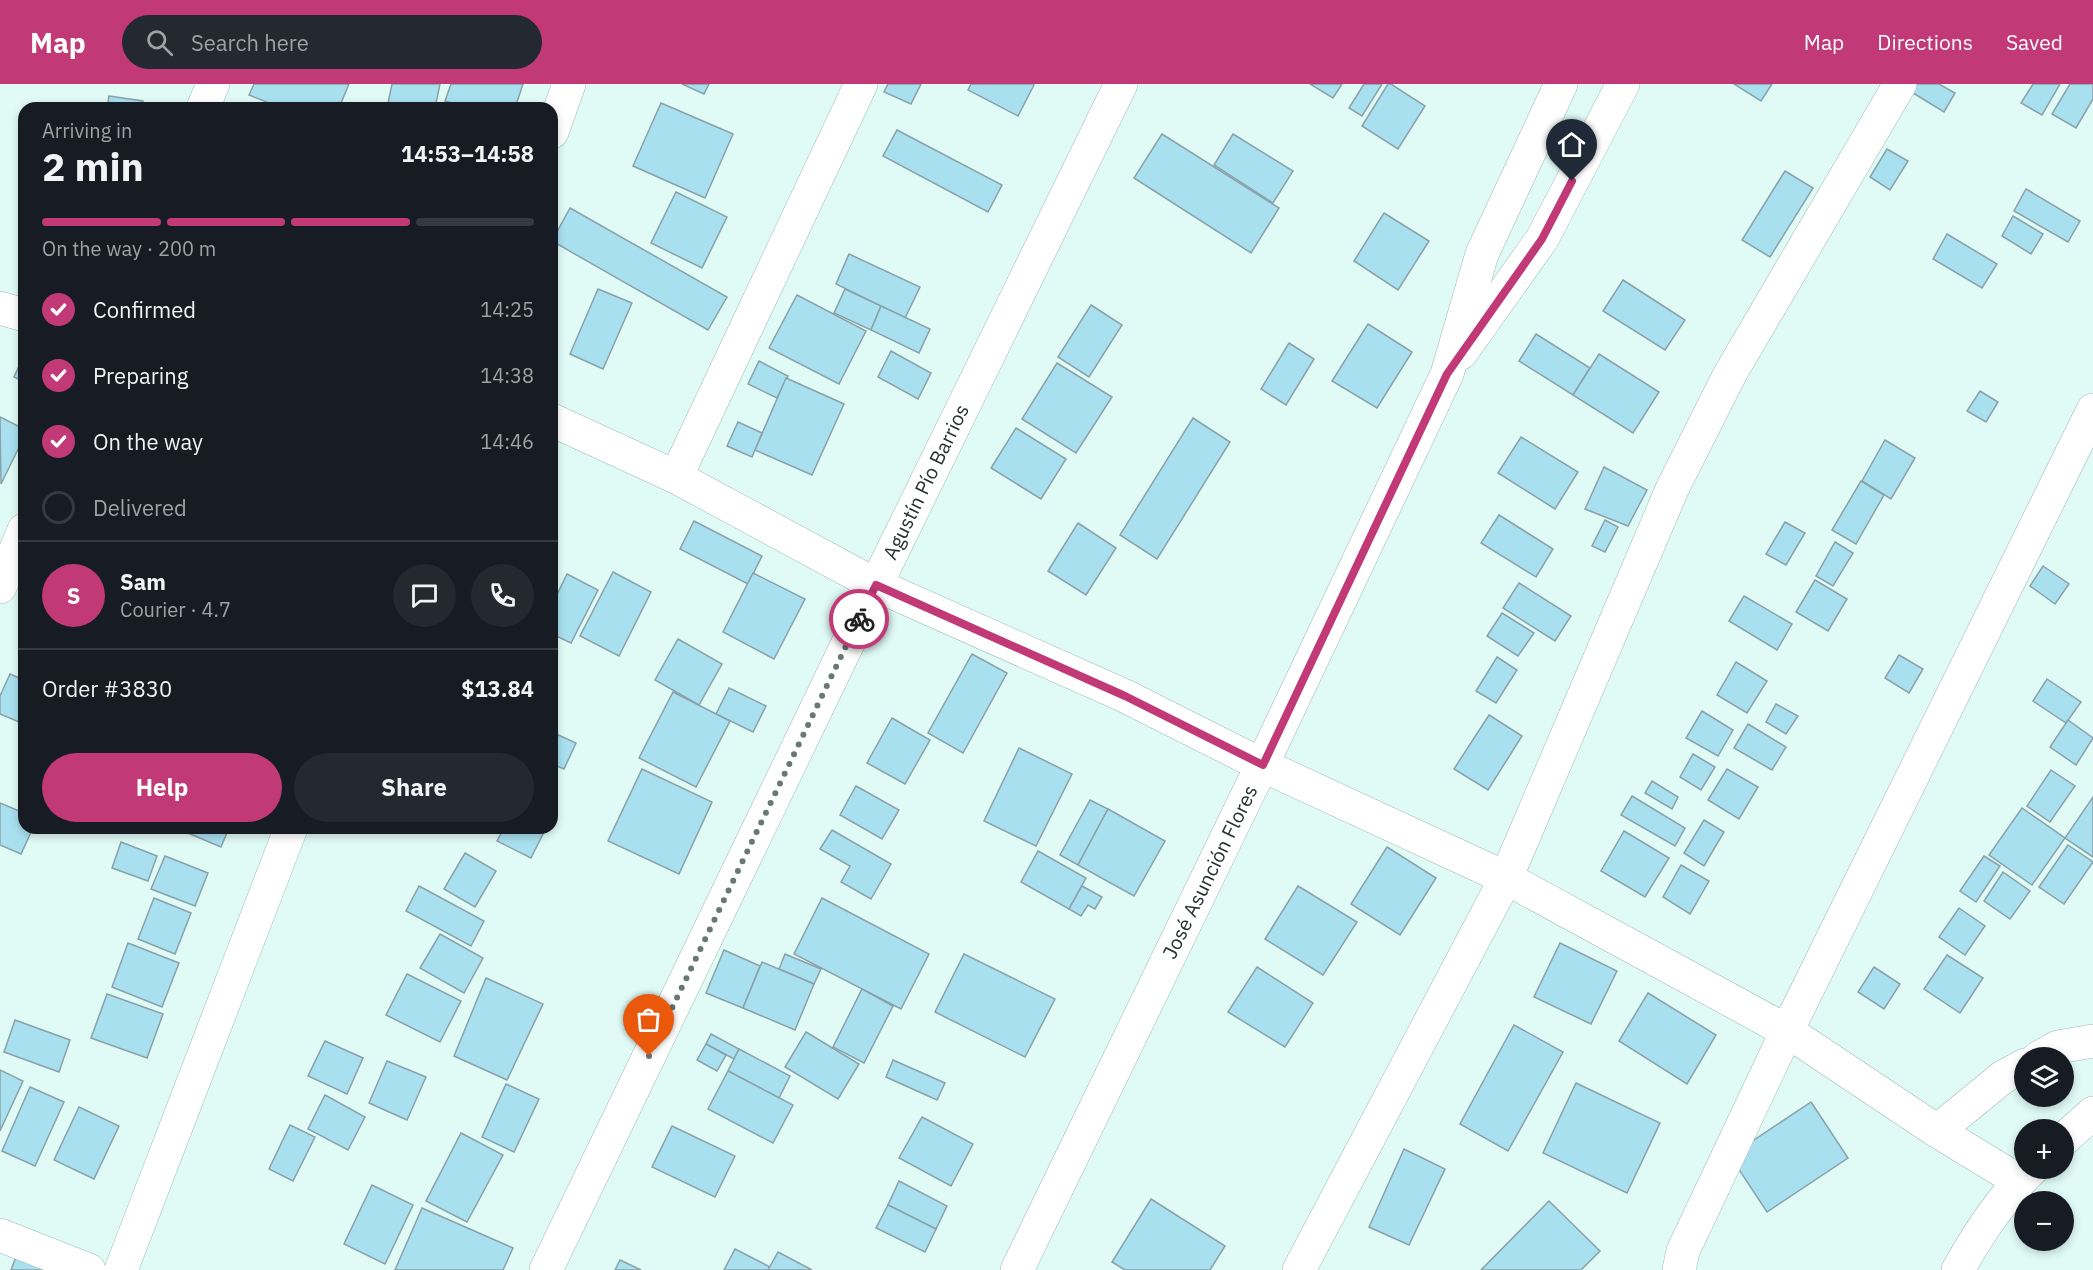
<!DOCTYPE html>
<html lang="en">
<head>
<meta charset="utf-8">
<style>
  :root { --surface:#171b24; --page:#242831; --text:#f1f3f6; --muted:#9ea1a6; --line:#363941; --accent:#c13976 }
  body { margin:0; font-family:"IBM Plex Sans",sans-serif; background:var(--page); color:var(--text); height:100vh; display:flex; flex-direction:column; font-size:22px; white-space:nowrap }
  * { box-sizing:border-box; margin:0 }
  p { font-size:20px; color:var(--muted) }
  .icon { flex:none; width:33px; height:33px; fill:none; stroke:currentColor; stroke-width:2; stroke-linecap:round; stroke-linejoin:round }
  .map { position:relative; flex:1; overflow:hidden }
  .sheet { position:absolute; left:18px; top:18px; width:540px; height:732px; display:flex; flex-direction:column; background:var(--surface); border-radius:18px; box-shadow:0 3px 9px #0003 }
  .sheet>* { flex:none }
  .fabs { position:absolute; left:2014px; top:963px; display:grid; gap:12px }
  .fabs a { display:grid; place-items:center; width:60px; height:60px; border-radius:50%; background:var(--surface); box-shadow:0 3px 9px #0003; font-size:30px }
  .pin { position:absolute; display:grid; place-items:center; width:51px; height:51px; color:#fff; margin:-62px -26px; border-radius:50% 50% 50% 0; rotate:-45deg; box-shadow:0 0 6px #0007 }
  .pin .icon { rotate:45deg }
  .courier { position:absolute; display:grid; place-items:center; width:60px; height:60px; margin:-30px; border:4px solid #c13976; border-radius:50%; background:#fff; color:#222; box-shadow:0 2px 8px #0007 }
  .head em { font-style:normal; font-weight:700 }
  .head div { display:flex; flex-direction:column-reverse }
  .head { display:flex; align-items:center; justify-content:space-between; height:102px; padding:0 24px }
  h1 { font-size:39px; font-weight:700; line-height:45px }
  .bar { display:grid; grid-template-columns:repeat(4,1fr); gap:9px 6px; align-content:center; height:72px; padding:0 24px }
  .bar i { height:8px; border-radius:4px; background:var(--line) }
  .bar .active { background:var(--accent) }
  .bar p { grid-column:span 4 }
  .line { display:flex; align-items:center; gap:15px; padding:0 24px; border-top:2px solid var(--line) }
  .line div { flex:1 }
  .round { display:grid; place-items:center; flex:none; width:63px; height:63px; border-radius:32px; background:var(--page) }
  ol { padding:0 24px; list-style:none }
  li { display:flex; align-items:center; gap:18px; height:66px }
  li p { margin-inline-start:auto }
  li .icon { padding:6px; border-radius:50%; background:var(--accent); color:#fff; stroke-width:4 }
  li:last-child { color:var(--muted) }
  li i { width:33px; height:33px; border:3px solid var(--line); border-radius:50% }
  .action { display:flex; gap:12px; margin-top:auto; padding:12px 24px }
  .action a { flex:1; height:69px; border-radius:36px; background:var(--accent); color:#fff; font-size:24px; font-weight:700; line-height:69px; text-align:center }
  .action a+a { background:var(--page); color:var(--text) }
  header { display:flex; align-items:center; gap:36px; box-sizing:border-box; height:84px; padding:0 30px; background:var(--accent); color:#fff }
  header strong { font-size:28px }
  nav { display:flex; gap:33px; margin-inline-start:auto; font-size:21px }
  .search { width:420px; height:54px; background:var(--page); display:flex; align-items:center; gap:15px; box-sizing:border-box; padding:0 21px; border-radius:33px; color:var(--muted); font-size:22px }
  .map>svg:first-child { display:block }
  .building { fill:#a9e0f0; stroke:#8aa1a9; stroke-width:1.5 }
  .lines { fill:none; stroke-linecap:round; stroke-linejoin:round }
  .street-casing { stroke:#a0b9b4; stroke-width:34 }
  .street { stroke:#fff; stroke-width:33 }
  .done { stroke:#687875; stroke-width:6; stroke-dasharray:0 10.8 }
  .route { stroke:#c13976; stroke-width:8 }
  .labels { text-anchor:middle; stroke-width:4.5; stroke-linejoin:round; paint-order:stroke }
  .street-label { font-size:20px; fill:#27312f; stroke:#fff }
</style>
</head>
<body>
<header>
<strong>Map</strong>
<div class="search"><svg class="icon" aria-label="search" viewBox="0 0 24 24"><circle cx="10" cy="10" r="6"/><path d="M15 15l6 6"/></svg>Search here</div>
<nav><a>Map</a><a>Directions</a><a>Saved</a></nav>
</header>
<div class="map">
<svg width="2093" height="1186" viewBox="0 0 2093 1186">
  <rect width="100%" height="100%" fill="#e0fbf6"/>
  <g class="building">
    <path d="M 254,0 L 349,0 L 339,24 L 282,24 L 249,11 Z"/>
    <path d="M 392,0 L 440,0 L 435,24 L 387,24 Z"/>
    <path d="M 451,0 L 523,0 L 515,24 L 469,24 L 445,17 Z"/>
    <path d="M 682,0 L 709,0 L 704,10 Z"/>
    <path d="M 888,0 L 921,0 L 911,20 L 884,8 Z"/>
    <path d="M 971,0 L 1033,0 L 1034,1 L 1018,32 L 968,6 Z"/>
    <path d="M 1310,0 L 1342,0 L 1333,14 Z"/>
    <path d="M 1364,0 L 1382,0 L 1362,32 L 1349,24 Z"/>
    <path d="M 1388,0 L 1391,0 L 1425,22 L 1398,65 L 1362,42 Z"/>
    <path d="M 1734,0 L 1772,0 L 1761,17 Z"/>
    <path d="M 1912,0 L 1939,0 L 1955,9 L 1944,28 L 1908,6 Z"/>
    <path d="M 2033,0 L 2060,0 L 2042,31 L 2021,19 Z"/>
    <path d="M 2070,0 L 2093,0 L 2093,15 L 2076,44 L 2052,30 Z"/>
    <path d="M 109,12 L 143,17 L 142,24 L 107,24 Z"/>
    <path d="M 661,19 L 733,50 L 705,114 L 633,82 Z"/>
    <path d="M 897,46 L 1002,101 L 988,128 L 883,72 Z"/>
    <path d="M 1162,50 L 1279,124 L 1251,169 L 1134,94 Z"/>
    <path d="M 1233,50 L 1293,87 L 1273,119 L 1214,81 Z"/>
    <path d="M 1887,65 L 1908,77 L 1890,106 L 1870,93 Z"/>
    <path d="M 1785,87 L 1813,104 L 1770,173 L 1742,156 Z"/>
    <path d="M 2026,105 L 2080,137 L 2068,158 L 2014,127 Z"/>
    <path d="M 676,108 L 727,133 L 702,184 L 651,159 Z"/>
    <path d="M 570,124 L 727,213 L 708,246 L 552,157 Z"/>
    <path d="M 1384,129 L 1429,157 L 1398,206 L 1354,177 Z"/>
    <path d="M 2013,132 L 2043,150 L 2031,170 L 2002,152 Z"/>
    <path d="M 1947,150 L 1997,180 L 1982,204 L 1933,175 Z"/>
    <path d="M 849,170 L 920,203 L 905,234 L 836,200 Z"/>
    <path d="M 1623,196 L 1685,236 L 1665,266 L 1603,227 Z"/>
    <path d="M 598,205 L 632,219 L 603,285 L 570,270 Z"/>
    <path d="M 845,205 L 881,222 L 871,246 L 834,229 Z"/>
    <path d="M 797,211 L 866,247 L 839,300 L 769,264 Z"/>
    <path d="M 1091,221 L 1122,241 L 1089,293 L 1058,273 Z"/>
    <path d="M 881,222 L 930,245 L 919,269 L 871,246 Z"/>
    <path d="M 1368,240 L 1412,268 L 1377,324 L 1332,297 Z"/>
    <path d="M 1536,250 L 1590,284 L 1573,311 L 1519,277 Z"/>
    <path d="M 1289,259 L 1314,275 L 1286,321 L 1261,305 Z"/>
    <path d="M 891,267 L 931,289 L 918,315 L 878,293 Z"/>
    <path d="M 1599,270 L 1659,308 L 1633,349 L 1573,311 Z"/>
    <path d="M 24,271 L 24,298 L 14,293 Z"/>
    <path d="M 759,277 L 788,292 L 777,314 L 748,300 Z"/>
    <path d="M 1057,279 L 1112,313 L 1076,369 L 1022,335 Z"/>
    <path d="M 786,294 L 844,320 L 812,391 L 755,366 Z"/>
    <path d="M 1980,307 L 1998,318 L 1986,338 L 1967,327 Z"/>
    <path d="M 0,333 L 24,345 L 24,353 L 1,400 Z"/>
    <path d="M 1193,334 L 1230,358 L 1157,475 L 1120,451 Z"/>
    <path d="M 738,338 L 762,349 L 752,373 L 727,362 Z"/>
    <path d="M 1016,344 L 1066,375 L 1041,415 L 991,384 Z"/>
    <path d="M 1521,353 L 1578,388 L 1555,425 L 1498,389 Z"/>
    <path d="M 1885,356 L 1915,374 L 1891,415 L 1862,397 Z"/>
    <path d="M 1604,383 L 1647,406 L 1628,442 L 1585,425 Z"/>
    <path d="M 1861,397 L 1884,411 L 1856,460 L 1832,446 Z"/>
    <path d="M 1499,431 L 1553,465 L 1536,493 L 1481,459 Z"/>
    <path d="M 1605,436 L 1618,443 L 1605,468 L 1592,462 Z"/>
    <path d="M 694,437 L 762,472 L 748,500 L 680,465 Z"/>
    <path d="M 1785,438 L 1805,449 L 1786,481 L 1766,470 Z"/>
    <path d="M 1078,439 L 1116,464 L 1086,511 L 1048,487 Z"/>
    <path d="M 1835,458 L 1853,469 L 1833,502 L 1816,492 Z"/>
    <path d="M 2043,482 L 2069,500 L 2055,520 L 2030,502 Z"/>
    <path d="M 613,488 L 651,508 L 619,572 L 580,552 Z"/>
    <path d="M 753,489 L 805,515 L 774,575 L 723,548 Z"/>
    <path d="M 567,490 L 598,506 L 571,559 L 552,550 L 552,521 Z"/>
    <path d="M 1815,496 L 1847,515 L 1828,547 L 1796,528 Z"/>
    <path d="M 1519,499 L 1571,532 L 1555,557 L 1503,524 Z"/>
    <path d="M 1744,512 L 1792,540 L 1777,566 L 1729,537 Z"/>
    <path d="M 1502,529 L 1534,549 L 1518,572 L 1487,552 Z"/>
    <path d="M 678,555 L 722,580 L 699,621 L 655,596 Z"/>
    <path d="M 972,570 L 1007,589 L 963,669 L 928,649 Z"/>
    <path d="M 1899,571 L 1923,585 L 1909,609 L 1885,594 Z"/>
    <path d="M 1497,573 L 1517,586 L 1496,619 L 1476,607 Z"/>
    <path d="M 1736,578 L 1767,597 L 1747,629 L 1717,611 Z"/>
    <path d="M 10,590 L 24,596 L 24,640 L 0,630 L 0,612 Z"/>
    <path d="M 2047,595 L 2081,618 L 2066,639 L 2033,617 Z"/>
    <path d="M 729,604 L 766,622 L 753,648 L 716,630 Z"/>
    <path d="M 673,608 L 730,637 L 696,703 L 639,674 Z"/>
    <path d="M 1776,620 L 1798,632 L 1786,650 L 1766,638 Z"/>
    <path d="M 1702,627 L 1733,646 L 1718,672 L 1686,654 Z"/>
    <path d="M 1489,631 L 1522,652 L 1488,706 L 1454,685 Z"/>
    <path d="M 892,634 L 930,656 L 905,700 L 867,679 Z"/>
    <path d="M 2068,636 L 2093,654 L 2076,681 L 2050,663 Z"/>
    <path d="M 1748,640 L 1786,663 L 1772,686 L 1734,664 Z"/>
    <path d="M 552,648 L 576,659 L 564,685 L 552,680 Z"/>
    <path d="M 1019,664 L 1072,690 L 1036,762 L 984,737 Z"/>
    <path d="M 1693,670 L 1715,683 L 1701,706 L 1680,693 Z"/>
    <path d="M 642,685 L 712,718 L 679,790 L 608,757 Z"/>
    <path d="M 1727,685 L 1758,703 L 1739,735 L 1708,716 Z"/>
    <path d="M 2051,686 L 2075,702 L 2050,738 L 2027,722 Z"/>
    <path d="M 1652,697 L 1678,713 L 1672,725 L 1645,709 Z"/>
    <path d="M 856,702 L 899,726 L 882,755 L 840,731 Z"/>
    <path d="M 1632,712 L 1685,744 L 1675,762 L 1621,731 Z"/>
    <path d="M 2093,713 L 2093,773 L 2065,754 Z"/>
    <path d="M 1090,716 L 1108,725 L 1078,781 L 1060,771 Z"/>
    <path d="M 0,719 L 24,729 L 24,744 L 33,744 L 21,770 L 0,761 Z"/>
    <path d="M 2022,724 L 2065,754 L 2032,801 L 1989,771 Z"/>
    <path d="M 1108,725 L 1165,757 L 1134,812 L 1078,781 Z"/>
    <path d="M 1704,736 L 1724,748 L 1704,782 L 1684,769 Z"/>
    <path d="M 176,744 L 229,744 L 221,763 Z"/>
    <path d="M 504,744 L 546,744 L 531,774 L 497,757 Z"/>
    <path d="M 832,746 L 891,780 L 871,815 L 841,798 L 850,782 L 820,765 Z"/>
    <path d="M 1624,747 L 1669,774 L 1645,813 L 1601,787 Z"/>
    <path d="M 121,758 L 157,772 L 148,797 L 112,784 Z"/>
    <path d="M 2068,761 L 2093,778 L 2064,820 L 2039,803 Z"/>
    <path d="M 1387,763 L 1436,794 L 1400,851 L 1351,820 Z"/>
    <path d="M 1038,767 L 1086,794 L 1069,825 L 1021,798 Z"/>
    <path d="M 465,769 L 496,787 L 475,823 L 444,805 Z"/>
    <path d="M 165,772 L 208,789 L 195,822 L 151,805 Z"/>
    <path d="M 1984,772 L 2000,782 L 1976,818 L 1960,807 Z"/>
    <path d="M 1681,781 L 1709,797 L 1690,830 L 1663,813 Z"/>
    <path d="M 2003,788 L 2030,807 L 2010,835 L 1984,817 Z"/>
    <path d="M 419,802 L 484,837 L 471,862 L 406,827 Z"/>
    <path d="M 1082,802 L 1102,813 L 1095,825 L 1088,821 L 1081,832 L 1069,825 Z"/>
    <path d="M 1298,802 L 1357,838 L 1323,891 L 1265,855 Z"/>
    <path d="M 154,814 L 191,829 L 175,870 L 138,855 Z"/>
    <path d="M 822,814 L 929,870 L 901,925 L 794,870 Z"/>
    <path d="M 1959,824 L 1985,842 L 1965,871 L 1939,853 Z"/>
    <path d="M 440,850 L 483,874 L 464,909 L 420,884 Z"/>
    <path d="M 128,859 L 179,879 L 162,923 L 112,903 Z"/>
    <path d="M 1560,859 L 1617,887 L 1591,940 L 1534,913 Z"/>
    <path d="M 724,866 L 760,882 L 743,924 L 706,909 Z"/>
    <path d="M 785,870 L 821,885 L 814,900 L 779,885 Z"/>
    <path d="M 964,870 L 1055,915 L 1025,973 L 935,928 Z"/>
    <path d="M 1947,871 L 1983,894 L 1960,929 L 1924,905 Z"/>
    <path d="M 762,878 L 814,900 L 795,946 L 743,924 Z"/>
    <path d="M 1257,883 L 1313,919 L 1285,963 L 1228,928 Z"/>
    <path d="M 1874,883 L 1900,900 L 1884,925 L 1858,908 Z"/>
    <path d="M 407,890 L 461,917 L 440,958 L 386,931 Z"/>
    <path d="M 486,894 L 543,920 L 507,996 L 454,972 Z"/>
    <path d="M 862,905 L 893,922 L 864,979 L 833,963 Z"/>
    <path d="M 1648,909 L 1716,951 L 1687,1000 L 1619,957 Z"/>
    <path d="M 107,910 L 163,930 L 147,974 L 91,954 Z"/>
    <path d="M 15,936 L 70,956 L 59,988 L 4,968 Z"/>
    <path d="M 1514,941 L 1563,968 L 1508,1067 L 1460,1040 Z"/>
    <path d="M 806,948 L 859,980 L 838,1015 L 785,983 Z"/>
    <path d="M 711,950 L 739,965 L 734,975 L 706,960 Z"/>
    <path d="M 325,957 L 363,974 L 347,1010 L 308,992 Z"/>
    <path d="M 706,960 L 726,971 L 717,987 L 697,976 Z"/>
    <path d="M 739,965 L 790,992 L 779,1014 L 728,987 Z"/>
    <path d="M 893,976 L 945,999 L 937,1016 L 886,993 Z"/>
    <path d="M 387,977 L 426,993 L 407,1036 L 369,1019 Z"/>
    <path d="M 0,986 L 23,997 L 0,1047 Z"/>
    <path d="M 728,987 L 793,1021 L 773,1059 L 708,1025 Z"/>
    <path d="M 1576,999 L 1660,1039 L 1627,1109 L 1543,1069 Z"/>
    <path d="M 506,1000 L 539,1015 L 514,1068 L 482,1053 Z"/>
    <path d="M 30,1003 L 64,1018 L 35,1082 L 2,1067 Z"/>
    <path d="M 325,1011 L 365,1033 L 348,1066 L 308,1045 Z"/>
    <path d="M 1811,1018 L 1848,1074 L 1767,1128 L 1730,1072 Z"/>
    <path d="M 79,1023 L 119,1042 L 94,1095 L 54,1076 Z"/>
    <path d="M 922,1033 L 973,1060 L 951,1102 L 899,1074 Z"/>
    <path d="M 290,1041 L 315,1053 L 293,1097 L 269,1085 Z"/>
    <path d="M 672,1042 L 735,1072 L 715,1113 L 652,1083 Z"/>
    <path d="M 461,1049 L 503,1071 L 467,1138 L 426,1117 Z"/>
    <path d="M 1404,1065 L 1445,1085 L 1409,1161 L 1369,1143 Z"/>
    <path d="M 899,1097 L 947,1122 L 936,1145 L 888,1121 Z"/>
    <path d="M 372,1101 L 413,1121 L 385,1180 L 344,1160 Z"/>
    <path d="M 1151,1115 L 1225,1162 L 1210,1186 L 1125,1186 L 1112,1178 Z"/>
    <path d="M 1549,1117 L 1600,1167 L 1581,1186 L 1481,1186 Z"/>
    <path d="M 888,1121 L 936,1145 L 925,1168 L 876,1144 Z"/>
    <path d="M 422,1124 L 513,1164 L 503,1186 L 395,1186 Z"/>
    <path d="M 735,1165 L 770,1183 L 768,1186 L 724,1186 Z"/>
    <path d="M 778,1168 L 812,1186 L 768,1186 Z"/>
    <path d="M 16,1173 L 49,1186 L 11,1186 Z"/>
    <path d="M 620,1176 L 641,1186 L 615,1186 Z"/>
  </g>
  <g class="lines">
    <defs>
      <g id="street">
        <path d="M 203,24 L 213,0"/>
        <path d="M 552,48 L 569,0"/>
        <path d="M 0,224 L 24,231"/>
        <path d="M 1461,269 L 1542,155 L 1623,0"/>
        <path d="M 552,336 L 676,393 L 876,501 L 1125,612 L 1262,681 L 1506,794 L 1787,947 L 1937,1047 L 2019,1097"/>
        <path d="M 676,393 L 861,0"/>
        <path d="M 0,503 L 24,446"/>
        <path d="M 2038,974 L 2058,963 L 2093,957"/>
        <path d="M 1937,1047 L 2003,993 L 2025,981"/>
        <path d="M 2064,1055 L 2093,1029"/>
        <path d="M 0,1151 L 89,1186"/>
        <path d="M 121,1186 L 291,744"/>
        <path d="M 546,1186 L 876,501 L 1121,0"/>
        <path d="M 1017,1186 L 1262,681 L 1447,290 L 1482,170 L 1561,0"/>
        <path d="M 1299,1186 L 1506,794 L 1673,403 L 1730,290 L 1900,0"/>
        <path d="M 1679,1186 L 1683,1167 L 1787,947 L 2093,326"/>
        <path d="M 1958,1186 C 1978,1150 2002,1113 2033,1084"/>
      </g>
    </defs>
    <use href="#street" class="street-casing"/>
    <use href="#street" class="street"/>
  </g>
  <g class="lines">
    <path class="done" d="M 649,972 L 859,535"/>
    <path class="route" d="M 859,535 L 876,501 L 1125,612 L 1263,681 L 1447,290 L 1542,155 L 1572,97"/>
  </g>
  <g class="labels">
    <g class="street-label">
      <text transform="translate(926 398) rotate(-64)" y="7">Agustín Pío Barrios</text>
      <text transform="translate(1210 788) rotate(-64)" y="7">José Asunción Flores</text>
    </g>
  </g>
</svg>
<div class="fabs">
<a><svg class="icon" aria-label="layers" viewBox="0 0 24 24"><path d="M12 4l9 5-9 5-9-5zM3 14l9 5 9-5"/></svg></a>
<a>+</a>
<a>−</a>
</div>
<div class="pin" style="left:649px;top:972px;background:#ea580c"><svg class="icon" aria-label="bag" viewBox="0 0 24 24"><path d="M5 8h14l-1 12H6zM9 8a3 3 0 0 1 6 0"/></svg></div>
<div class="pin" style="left:1572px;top:97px;background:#1f2937"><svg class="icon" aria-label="home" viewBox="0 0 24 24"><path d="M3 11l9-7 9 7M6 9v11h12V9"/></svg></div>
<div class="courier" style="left:859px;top:535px"><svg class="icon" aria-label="bike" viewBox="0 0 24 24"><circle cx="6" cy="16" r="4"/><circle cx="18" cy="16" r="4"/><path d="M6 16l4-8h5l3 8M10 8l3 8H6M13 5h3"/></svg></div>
<section class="sheet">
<div class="head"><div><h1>2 min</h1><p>Arriving in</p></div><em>14:53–14:58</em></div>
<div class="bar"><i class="active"></i><i class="active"></i><i class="active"></i><i></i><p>On the way · 200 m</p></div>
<ol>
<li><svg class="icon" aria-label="check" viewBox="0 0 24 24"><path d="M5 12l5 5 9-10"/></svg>Confirmed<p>14:25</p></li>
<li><svg class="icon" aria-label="check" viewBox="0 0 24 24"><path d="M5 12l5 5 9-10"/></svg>Preparing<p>14:38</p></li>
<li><svg class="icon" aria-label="check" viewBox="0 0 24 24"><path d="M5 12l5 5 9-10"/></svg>On the way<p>14:46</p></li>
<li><i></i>Delivered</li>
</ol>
<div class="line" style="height:108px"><b class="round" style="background:var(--accent);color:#fff">S</b><div><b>Sam</b><p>Courier · 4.7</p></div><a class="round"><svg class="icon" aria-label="chat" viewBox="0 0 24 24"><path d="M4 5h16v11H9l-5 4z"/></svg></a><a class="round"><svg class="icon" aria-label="phone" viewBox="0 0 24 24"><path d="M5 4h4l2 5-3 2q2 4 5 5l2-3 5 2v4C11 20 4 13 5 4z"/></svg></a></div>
<div class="line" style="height:78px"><div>Order #3830</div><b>$13.84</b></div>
<div class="action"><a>Help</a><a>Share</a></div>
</section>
</div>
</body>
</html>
